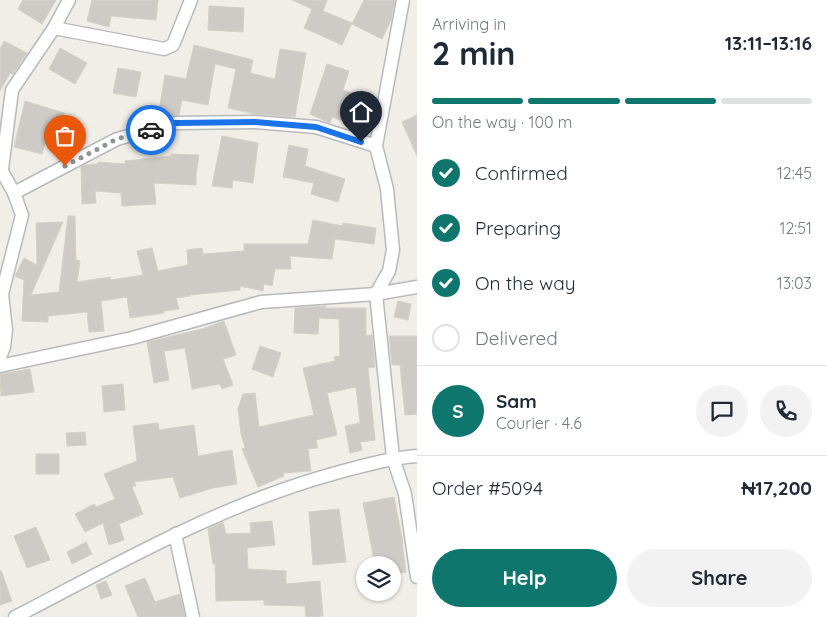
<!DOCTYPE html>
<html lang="en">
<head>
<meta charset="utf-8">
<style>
  :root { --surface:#fff; --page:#f2f2f3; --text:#1f2937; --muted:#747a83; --line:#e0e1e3; --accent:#0f766e }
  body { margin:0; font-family:Quicksand,sans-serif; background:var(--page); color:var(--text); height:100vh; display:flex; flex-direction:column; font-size:19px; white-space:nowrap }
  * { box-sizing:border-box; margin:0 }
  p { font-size:16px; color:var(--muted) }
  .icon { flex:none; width:28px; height:28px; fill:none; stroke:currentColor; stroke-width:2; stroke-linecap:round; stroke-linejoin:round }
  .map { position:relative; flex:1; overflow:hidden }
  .side { display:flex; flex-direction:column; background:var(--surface); width:410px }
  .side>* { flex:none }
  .tools { position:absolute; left:356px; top:556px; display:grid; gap:10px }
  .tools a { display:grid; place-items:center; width:45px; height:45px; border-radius:50%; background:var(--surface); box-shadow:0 1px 4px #0004; font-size:25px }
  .pin { position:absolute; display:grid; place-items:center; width:42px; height:42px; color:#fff; margin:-51px -21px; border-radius:50% 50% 50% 0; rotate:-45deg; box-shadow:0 0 5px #0007 }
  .pin .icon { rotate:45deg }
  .courier { position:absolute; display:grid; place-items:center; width:50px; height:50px; margin:-25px; border:4px solid #1a73e8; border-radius:50%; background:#fff; color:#222; box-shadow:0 1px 6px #0007 }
  .headline em { font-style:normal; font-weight:800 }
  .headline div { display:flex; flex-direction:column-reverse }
  .headline { display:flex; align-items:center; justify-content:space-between; height:85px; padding:0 15px }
  h1 { font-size:32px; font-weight:800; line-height:38px }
  .bar { display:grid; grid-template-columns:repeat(4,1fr); gap:8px 5px; align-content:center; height:60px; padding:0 15px }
  .bar i { height:6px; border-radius:4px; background:var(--line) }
  .bar .active { background:var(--accent) }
  .bar p { grid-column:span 4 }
  .line { display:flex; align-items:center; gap:12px; padding:0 15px; border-top:1px solid var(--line) }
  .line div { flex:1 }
  .round { display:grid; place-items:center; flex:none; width:52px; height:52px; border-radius:26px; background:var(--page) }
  ol { padding:0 15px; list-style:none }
  li { display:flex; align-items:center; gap:15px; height:55px }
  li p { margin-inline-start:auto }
  li .icon { padding:5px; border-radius:50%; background:var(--accent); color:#fff; stroke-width:4 }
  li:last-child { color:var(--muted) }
  li i { width:28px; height:28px; border:2px solid var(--line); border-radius:50% }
  .action { display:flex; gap:10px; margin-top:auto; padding:10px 15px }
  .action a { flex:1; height:58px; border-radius:30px; background:var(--accent); color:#fff; font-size:20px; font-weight:800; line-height:58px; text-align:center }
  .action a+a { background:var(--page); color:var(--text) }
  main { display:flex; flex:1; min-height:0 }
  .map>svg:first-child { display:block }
  .building { fill:#cecbc6; stroke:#d6cfc5 }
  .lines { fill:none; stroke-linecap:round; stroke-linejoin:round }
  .street-casing { stroke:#b7babd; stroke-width:15 }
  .street { stroke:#fff; stroke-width:12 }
  .done { stroke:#919494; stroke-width:5; stroke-dasharray:0 9 }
  .route { stroke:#1a73e8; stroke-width:6 }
</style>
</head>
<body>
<main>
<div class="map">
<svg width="417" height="617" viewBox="0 0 417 617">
  <rect width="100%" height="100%" fill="#f1eee7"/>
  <g class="building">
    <path d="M 23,0 L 56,0 L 42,24 L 18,9 Z"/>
    <path d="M 92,0 L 158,0 L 156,20 L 111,16 L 109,27 L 87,21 Z"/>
    <path d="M 292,0 L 327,0 L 323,11 L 352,23 L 342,45 L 304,28 L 312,9 Z"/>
    <path d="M 364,0 L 395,0 L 391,20 L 382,39 L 352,24 Z"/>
    <path d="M 209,6 L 244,8 L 243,32 L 208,30 Z"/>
    <path d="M 4,41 L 27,53 L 13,74 L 10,73 L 0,91 L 0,49 Z"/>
    <path d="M 194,45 L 253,60 L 250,73 L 275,79 L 280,49 L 306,53 L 295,117 L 255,114 L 228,108 L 236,69 L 215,64 L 208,105 L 182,100 L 179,115 L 166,117 L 158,116 L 165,75 L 186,79 Z"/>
    <path d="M 60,48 L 87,63 L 75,84 L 49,69 Z"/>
    <path d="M 327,64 L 349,71 L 343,90 L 369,99 L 360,127 L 332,117 L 330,123 L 310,114 Z"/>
    <path d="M 118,68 L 141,72 L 136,97 L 113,93 Z"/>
    <path d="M 25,101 L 64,113 L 63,125 L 50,123 L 42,154 L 14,147 Z"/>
    <path d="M 417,115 L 417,156 L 402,122 Z"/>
    <path d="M 222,136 L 258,143 L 253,183 L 233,180 L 232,188 L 212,186 Z"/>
    <path d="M 289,145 L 308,149 L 305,166 L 345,179 L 338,202 L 311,194 L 314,183 L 283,177 Z"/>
    <path d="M 171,154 L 199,155 L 196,175 L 196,185 L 154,183 L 156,204 L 122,206 L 121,193 L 95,191 L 96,203 L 82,204 L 81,167 L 85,165 L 98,164 L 98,162 L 125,164 L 125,161 L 171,156 Z"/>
    <path d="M 68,216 L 75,216 L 76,260 L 80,261 L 77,282 L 110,277 L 111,280 L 143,275 L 137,251 L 152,248 L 158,271 L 188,265 L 187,250 L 202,248 L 203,254 L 244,251 L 244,244 L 308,244 L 313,220 L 342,226 L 343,223 L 376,228 L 374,244 L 335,239 L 332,259 L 290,256 L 291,269 L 275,269 L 272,286 L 264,284 L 263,291 L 240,286 L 240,290 L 189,295 L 190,296 L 176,298 L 179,309 L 164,311 L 164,313 L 130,318 L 127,297 L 101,301 L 104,331 L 89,332 L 87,312 L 48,316 L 48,322 L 22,321 L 24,280 L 15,276 L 24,258 L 37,265 L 36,223 L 63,222 L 31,295 L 59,292 Z"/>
    <path d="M 398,301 L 411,304 L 408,320 L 394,317 Z"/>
    <path d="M 326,306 L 326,308 L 366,308 L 366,336 L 372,335 L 375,367 L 368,368 L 375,440 L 360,442 L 362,450 L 350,453 L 345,426 L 360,423 L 356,387 L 327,393 L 337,435 L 316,440 L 318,448 L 308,449 L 311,471 L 283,473 L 284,476 L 258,487 L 242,449 L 245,448 L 241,434 L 238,409 L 243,394 L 255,393 L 259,427 L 314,415 L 303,368 L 335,361 L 334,357 L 340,356 L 339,319 L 319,318 L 318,334 L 294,333 L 295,308 Z"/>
    <path d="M 224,321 L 236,355 L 223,359 L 233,385 L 222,389 L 220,384 L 192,389 L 185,348 L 164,351 L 169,380 L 154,383 L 147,342 L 202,329 Z"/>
    <path d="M 389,336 L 417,336 L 417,414 L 405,415 L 400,365 L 392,365 Z"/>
    <path d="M 260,346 L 281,353 L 273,377 L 252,369 Z"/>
    <path d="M 30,369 L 34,392 L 1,396 L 0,374 Z"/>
    <path d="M 123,384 L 125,410 L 104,412 L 102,386 Z"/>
    <path d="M 158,423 L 159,430 L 194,425 L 198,456 L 232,450 L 237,484 L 213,488 L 180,498 L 173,477 L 134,482 L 136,486 L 132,487 L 143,514 L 119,524 L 124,540 L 109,545 L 103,523 L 85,532 L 75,514 L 94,504 L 96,507 L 115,499 L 104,474 L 137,461 L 133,426 Z"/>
    <path d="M 85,432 L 86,445 L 67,446 L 66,433 Z"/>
    <rect x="36" y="454" width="23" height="20"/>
    <path d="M 394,497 L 403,543 L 402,543 L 406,572 L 392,574 L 392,565 L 375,565 L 363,503 Z"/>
    <path d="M 339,509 L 346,562 L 313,565 L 309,512 Z"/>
    <path d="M 272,521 L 275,545 L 247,548 L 248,569 L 286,571 L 286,584 L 320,581 L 323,616 L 306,617 L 305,606 L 264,605 L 264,600 L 216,601 L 215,564 L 213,564 L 208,529 L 223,522 L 226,534 L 251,533 L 250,523 Z"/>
    <path d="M 36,527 L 50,560 L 27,568 L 14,536 Z"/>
    <path d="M 86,542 L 92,554 L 72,564 L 67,552 Z"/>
    <path d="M 1,570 L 12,601 L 0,605 L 0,571 Z"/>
    <path d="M 145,578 L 155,602 L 180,594 L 185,617 L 138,617 L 125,586 Z"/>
    <path d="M 106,581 L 112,595 L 101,599 L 96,585 Z"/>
  </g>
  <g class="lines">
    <defs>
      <g id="street">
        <path d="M 403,0 L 376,146 L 387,189 L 393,250 L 389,271 L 376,294 L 393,458 L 405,494 L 417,577"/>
        <path d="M 54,28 L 164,49 L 173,45 L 191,0"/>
        <path d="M 0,168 L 14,193 L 22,215 L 2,294 L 6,330 L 4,347 L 0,357"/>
        <path d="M 2,169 L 12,90 L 54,28 L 69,0"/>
        <path d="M 14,193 L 117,139 L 176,123 L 255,122 L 316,127 L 376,146"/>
        <path d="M 0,366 L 132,338 L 261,302 L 376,294 L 417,287"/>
        <path d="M 175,534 L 193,617"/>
        <path d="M 15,617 C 119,563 222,504 336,473 C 363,466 389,458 417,456"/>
      </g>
    </defs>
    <use href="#street" class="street-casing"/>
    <use href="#street" class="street"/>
  </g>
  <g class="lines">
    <path class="done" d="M 65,166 L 117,139 L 151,130"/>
    <path class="route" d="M 151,130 L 176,123 L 255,122 L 316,127 L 361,142"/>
  </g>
</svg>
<div class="tools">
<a><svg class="icon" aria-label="layers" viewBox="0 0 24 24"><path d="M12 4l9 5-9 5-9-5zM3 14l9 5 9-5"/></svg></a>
</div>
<div class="pin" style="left:65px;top:166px;background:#ea580c"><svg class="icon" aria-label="bag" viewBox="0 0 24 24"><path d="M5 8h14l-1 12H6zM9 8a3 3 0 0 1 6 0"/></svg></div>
<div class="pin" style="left:361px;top:142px;background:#1f2937"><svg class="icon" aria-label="home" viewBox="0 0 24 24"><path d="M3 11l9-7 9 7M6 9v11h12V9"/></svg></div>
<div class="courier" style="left:151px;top:130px"><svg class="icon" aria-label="car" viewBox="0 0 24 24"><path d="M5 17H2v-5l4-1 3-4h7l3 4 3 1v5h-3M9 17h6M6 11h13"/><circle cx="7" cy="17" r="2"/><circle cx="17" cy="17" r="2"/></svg></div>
</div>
<section class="side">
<div class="headline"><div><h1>2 min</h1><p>Arriving in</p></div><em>13:11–13:16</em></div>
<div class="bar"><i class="active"></i><i class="active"></i><i class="active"></i><i></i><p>On the way · 100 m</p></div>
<ol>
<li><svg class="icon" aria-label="check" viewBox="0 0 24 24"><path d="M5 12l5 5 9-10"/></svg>Confirmed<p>12:45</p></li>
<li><svg class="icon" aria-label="check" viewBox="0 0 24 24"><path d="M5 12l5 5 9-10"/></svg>Preparing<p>12:51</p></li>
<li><svg class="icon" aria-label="check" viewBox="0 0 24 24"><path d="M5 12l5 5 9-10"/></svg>On the way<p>13:03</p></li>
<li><i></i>Delivered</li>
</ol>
<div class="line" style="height:90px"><b class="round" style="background:var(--accent);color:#fff">S</b><div><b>Sam</b><p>Courier · 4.6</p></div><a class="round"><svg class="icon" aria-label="chat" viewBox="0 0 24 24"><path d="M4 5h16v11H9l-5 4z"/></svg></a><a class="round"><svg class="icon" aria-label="phone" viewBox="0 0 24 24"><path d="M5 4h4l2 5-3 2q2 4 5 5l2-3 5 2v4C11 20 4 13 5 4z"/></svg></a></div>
<div class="line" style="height:65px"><div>Order #5094</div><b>₦17,200</b></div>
<div class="action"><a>Help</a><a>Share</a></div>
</section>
</main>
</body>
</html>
